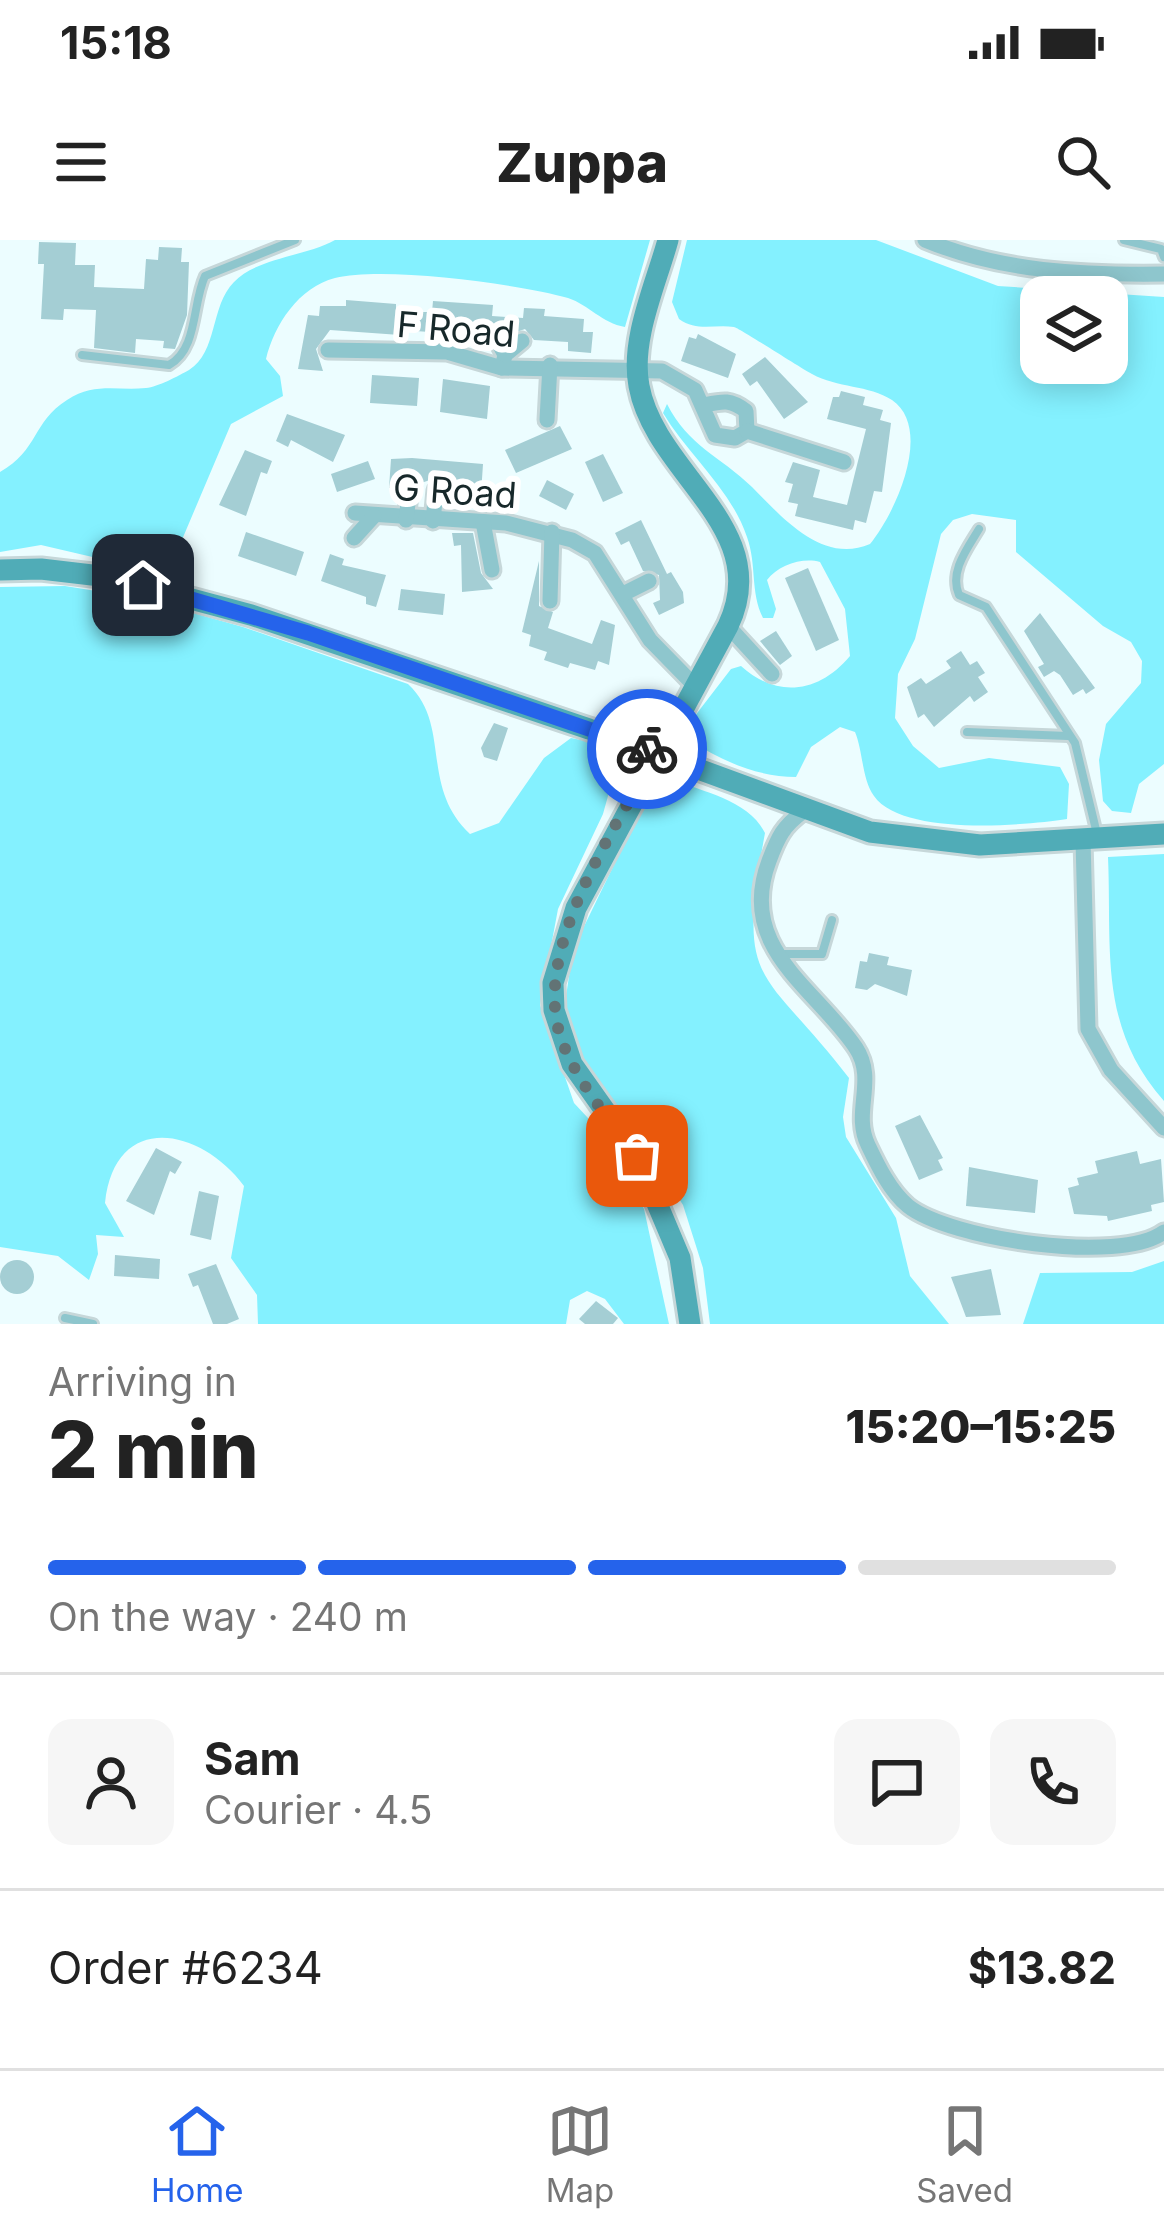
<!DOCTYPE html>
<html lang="en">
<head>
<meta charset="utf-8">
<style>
  :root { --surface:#fff; --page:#f6f6f6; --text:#222; --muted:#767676; --line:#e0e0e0; --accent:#2563eb }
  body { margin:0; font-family:Inter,sans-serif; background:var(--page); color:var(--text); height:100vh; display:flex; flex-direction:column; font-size:45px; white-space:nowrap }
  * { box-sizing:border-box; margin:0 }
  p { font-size:39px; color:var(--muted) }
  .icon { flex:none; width:66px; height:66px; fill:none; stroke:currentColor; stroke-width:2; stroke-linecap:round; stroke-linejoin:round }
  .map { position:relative; height:1084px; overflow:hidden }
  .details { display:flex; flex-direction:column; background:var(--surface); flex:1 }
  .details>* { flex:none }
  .tools { position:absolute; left:1020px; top:36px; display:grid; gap:24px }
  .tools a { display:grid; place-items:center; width:108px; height:108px; border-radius:24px; background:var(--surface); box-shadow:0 6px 30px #0003; font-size:60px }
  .pin { position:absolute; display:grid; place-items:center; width:102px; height:102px; color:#fff; margin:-51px; border-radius:24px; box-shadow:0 6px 18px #0006 }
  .courier { position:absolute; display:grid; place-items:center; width:120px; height:120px; margin:-60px; border:9px solid #2563eb; border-radius:50%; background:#fff; color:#222; box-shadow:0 3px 15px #0007 }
  .head em { font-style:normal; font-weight:800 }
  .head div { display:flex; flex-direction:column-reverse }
  .head { display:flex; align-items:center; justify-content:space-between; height:204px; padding:0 48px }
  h1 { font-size:78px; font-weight:800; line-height:90px }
  .bar { display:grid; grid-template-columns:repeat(4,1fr); gap:18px 12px; align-content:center; height:144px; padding:0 48px }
  .bar i { height:15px; border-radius:9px; background:var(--line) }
  .bar .on { background:var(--accent) }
  .bar p { grid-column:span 4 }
  .line { display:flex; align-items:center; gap:30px; padding:0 48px; border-top:3px solid var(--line) }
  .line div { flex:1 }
  .round { display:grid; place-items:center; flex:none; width:126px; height:126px; border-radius:24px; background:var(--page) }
  .status { display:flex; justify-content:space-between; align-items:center; height:84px; padding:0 60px; background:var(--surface); direction:ltr }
  .status svg { height:33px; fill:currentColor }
  header { display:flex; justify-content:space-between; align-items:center; height:156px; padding:0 48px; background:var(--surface); font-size:54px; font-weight:800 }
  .tab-bar { display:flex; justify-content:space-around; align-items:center; height:168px; border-top:3px solid var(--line); background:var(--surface); font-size:33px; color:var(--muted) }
  .tab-bar a { display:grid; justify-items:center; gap:6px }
  .tab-bar .on { color:var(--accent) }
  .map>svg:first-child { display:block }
  .green { fill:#84f1ff; fill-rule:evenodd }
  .building { fill:#a4ced4 }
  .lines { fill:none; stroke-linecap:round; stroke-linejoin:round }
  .lane-casing { stroke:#c6d7d9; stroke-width:14 }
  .street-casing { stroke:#c6d7d9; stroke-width:21 }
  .secondary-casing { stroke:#c6d7d9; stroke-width:27 }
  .lane { stroke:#8ec6cd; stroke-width:8 }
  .street { stroke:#8ec6cd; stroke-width:15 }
  .secondary { stroke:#50acb7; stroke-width:21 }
  .done { stroke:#627375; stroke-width:12; stroke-dasharray:0 21.6 }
  .route { stroke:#2563eb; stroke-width:15 }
  .labels { text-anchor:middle; stroke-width:12; stroke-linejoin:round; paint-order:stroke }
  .street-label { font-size:36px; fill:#17282a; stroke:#fff }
</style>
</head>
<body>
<div class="status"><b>15:18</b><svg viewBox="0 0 49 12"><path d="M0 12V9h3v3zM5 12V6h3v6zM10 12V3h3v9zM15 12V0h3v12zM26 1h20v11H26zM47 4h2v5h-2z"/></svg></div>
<header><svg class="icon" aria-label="menu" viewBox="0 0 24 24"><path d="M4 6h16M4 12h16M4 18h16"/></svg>Zuppa<svg class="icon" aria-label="search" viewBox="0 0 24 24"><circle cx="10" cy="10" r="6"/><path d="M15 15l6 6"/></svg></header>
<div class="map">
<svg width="1164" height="1084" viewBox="0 0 1164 1084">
  <rect width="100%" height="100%" fill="#ecfdff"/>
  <g class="green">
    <path d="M 335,0 L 650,0 L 625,87 C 602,83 589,65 568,58 C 517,44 385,26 335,38 C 299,47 274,85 266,119 L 280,136 L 283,156 L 231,184 L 170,328 L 161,333 L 41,305 L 0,312 L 0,232 C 39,210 32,182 67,160 C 95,142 116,151 146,148 C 158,147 178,136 189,130 C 218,112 210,66 234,42 C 256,18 307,16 335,0 Z"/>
    <path d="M 687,0 L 876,0 L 998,46 L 1164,57 L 1164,524 L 1139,544 L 1131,573 L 1112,571 L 1103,561 L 1099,520 L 1106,484 L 1141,443 L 1142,421 L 1131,402 L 1103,386 L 1016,312 L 1016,280 L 972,274 L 953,280 L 941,294 L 915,399 L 898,434 L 895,478 L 913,506 L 939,528 L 989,518 L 1060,527 L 1069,544 L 1067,579 C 1022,586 902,596 874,556 C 862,540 863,511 855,492 L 840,487 L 811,507 L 796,537 C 758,537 722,521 691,501 L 691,481 L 731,429 L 741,426 C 777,459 819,453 850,416 L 845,369 L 820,322 C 803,317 778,325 767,340 L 776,369 L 773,378 L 763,378 C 750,352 757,325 747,297 C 731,249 688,215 663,173 L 667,164 C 688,206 720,216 752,247 C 781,276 822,325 870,304 C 895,274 934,189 892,160 C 869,145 837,148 812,134 C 799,127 739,88 734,87 C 714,84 697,92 679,79 L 672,62 ZM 1041,57 L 1107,57 L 1107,123 L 1041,123 Z"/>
    <path d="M 65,346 L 140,358 L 243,387 L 408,444 C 452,485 419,546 470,594 L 499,583 L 544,518 L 571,498 L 591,502 L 618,520 L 603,574 L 558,669 L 540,765 L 574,863 L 601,892 L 644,969 L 669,1084 L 624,1084 L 605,1059 L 587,1051 L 570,1060 L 566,1084 L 258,1084 L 257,1055 L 231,1018 L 244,946 C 200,887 115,871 105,963 L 124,997 L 96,995 L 98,1014 L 89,1040 L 58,1016 L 0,1007 L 0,347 Z"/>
    <path d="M 671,539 C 703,552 749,560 765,593 C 736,750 761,724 849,838 L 843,877 L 846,897 L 896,978 L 910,1036 L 949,1084 L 710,1084 L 703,1028 L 683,965 L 632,885 L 569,802 L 564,770 L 573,709 L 646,559 L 652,548 Z"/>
    <path d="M 1164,614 L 1164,861 C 1098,786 1112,710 1108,617 Z"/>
    <path d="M 1164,1021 L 1164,1084 L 1023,1084 L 1040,1033 L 1132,1032 Z"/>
  </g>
  <g class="building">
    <path d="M 39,2 L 76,3 L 75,25 L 95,25 L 94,47 L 144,49 L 146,19 L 158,20 L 159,7 L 182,8 L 181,22 L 189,22 L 187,75 L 175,109 L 163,108 L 164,101 L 136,99 L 135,113 L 94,108 L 96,70 L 64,69 L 63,80 L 41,79 L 44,24 L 38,24 Z"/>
    <path d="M 346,60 L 396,64 L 396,70 L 422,72 L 432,72 L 433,61 L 493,65 L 492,76 L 523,78 L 524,68 L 545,69 L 544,76 L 584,79 L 583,92 L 593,92 L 591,113 L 568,111 L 568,102 L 534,100 L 525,89 L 508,95 L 498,86 L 485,93 L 488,109 L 471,106 L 473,87 L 444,85 L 444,93 L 401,90 L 400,95 L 330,90 L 316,109 L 323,131 L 298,129 L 308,75 L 319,76 L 320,66 L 346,66 Z"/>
    <path d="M 698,94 L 736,114 L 728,138 L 681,121 L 689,97 L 696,99 Z"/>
    <path d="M 765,117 L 808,162 L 784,179 L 757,141 L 750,146 L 742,134 Z"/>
    <path d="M 372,135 L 419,138 L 417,166 L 370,163 Z"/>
    <path d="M 443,139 L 490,146 L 487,179 L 440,172 Z"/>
    <path d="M 841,151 L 865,157 L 863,165 L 883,170 L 880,180 L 891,183 L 882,252 L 874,251 L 866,283 L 855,280 L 853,290 L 795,276 L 798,264 L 788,262 L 793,244 L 785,242 L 793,222 L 820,230 L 813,257 L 847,265 L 866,189 L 827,179 L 833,157 L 839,157 Z"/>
    <path d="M 287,174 L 345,195 L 333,222 L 291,200 L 288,207 L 276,201 Z"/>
    <path d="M 560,186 L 572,209 L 516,233 L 505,210 Z"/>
    <path d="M 245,210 L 272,221 L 267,234 L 261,232 L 246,276 L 219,265 Z"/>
    <path d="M 603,214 L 623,253 L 603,262 L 585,222 Z"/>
    <path d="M 412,218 L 483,224 L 481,254 L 468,253 L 468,244 L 436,238 L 421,243 L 410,235 L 398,248 L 389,248 L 391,219 Z"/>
    <path d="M 368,221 L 375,239 L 337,252 L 331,234 Z"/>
    <path d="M 547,240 L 574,254 L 566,270 L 539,256 Z"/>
    <path d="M 641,280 L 667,334 L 671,332 L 683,352 L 684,363 L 659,375 L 653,363 L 660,360 L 659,335 L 643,331 L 629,301 L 621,305 L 615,293 Z"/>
    <path d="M 246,292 L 304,312 L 296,336 L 238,316 Z"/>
    <path d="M 452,293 L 473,293 L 481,333 L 493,349 L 462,352 L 461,305 L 454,306 Z"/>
    <path d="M 330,314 L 344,319 L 342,325 L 386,335 L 376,367 L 366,364 L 366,357 L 321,341 Z"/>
    <path d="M 539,321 L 539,366 L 553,372 L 548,388 L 592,404 L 601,380 L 615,385 L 609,425 L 598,421 L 595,430 L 570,423 L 568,428 L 544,420 L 547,412 L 529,406 L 531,395 L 522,392 Z"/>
    <path d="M 808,328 L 839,400 L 816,411 L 785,338 Z"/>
    <path d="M 401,349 L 445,354 L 443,375 L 398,370 Z"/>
    <path d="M 1040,373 L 1095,448 L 1086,454 L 1083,449 L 1073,455 L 1060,435 L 1054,431 L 1044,437 L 1038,427 L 1044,424 L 1024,391 Z"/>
    <path d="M 776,391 L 792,416 L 780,425 L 760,401 Z"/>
    <path d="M 961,411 L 970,425 L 977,421 L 985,433 L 978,437 L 988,452 L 974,462 L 970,456 L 934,487 L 924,474 L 918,478 L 907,447 L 921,438 L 926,444 L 951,428 L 946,421 Z"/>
    <path d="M 494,483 L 508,488 L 497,521 L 484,517 L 481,508 Z"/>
    <path d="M 869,713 L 889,717 L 887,725 L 912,730 L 907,756 L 875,744 L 867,750 L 855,748 L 860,721 L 867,722 Z"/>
    <path d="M 920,875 L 943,918 L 938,920 L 943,930 L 919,940 L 895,886 Z"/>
    <path d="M 156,908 L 182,922 L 175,934 L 170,931 L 154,975 L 126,961 Z"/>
    <path d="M 1137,911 L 1140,924 L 1161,919 L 1164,962 L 1151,965 L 1152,971 L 1108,981 L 1107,976 L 1074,974 L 1068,948 L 1079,945 L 1077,938 L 1098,933 L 1095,921 Z"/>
    <path d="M 969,927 L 1038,940 L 1035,973 L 966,966 Z"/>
    <path d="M 199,951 L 219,956 L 211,1000 L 190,995 Z"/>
    <path d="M 115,1015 L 160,1019 L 159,1039 L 114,1036 Z"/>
    <circle cx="17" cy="1037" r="17"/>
    <path d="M 216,1024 L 239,1079 L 227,1084 L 213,1084 L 198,1045 L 193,1047 L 188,1034 Z"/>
    <path d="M 991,1029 L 1001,1075 L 966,1077 L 951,1037 Z"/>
    <path d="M 596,1061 L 618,1078 L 613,1084 L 585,1084 L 579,1079 Z"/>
  </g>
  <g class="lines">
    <defs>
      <g id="lane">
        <path d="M 1124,0 L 1161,9 L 1164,17"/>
        <path d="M 82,115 L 169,125 C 198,109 192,64 205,36 L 295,0"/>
        <path d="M 979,289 C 967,309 949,332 959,355 L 986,367 L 1075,503 L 1098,598"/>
        <path d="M 967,492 L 1068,496"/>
        <path d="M 781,714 L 822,714 L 832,680"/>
        <path d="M 65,1078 L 93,1084"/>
      </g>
      <g id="street">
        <path d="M 925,0 C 1002,32 1082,35 1164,34"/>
        <path d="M 496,98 L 505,115 L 502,128"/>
        <path d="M 328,110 L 447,112 L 502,128 L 662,131 L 695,150 L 715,195 L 735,198 L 747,191 L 746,171 C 730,159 723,161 704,165"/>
        <path d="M 505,115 L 522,101"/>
        <path d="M 547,180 L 550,125"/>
        <path d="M 747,191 L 844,222"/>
        <path d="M 355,273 L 506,283 L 572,300 L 595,313 L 650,400 L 694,445"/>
        <path d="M 406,280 L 410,247"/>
        <path d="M 433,281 L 436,250"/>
        <path d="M 483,282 L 492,330"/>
        <path d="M 354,298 L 374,276"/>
        <path d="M 623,354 L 649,341"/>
        <path d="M 550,361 L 552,292"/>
        <path d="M 728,386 L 772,434"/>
        <path d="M 804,571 C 783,586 778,597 769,621 C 736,708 816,748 856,808 C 877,840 852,872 868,905 C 878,926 890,951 908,966 C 949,999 1120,1025 1164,992"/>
        <path d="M 1083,600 L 1088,789 L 1111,830 L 1164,888"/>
      </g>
      <g id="secondary">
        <path d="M 668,0 C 656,44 630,100 639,146 C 655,234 775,288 728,386 L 576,668 L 553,743 L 554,770 L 572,824 L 637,916 L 680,1018 L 690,1084"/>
        <path d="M 0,330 L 41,329 L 109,337 L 251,375 L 589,489 L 870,592 L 980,605 L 1164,594"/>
      </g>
    </defs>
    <use href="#lane" class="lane-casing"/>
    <use href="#street" class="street-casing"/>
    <use href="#secondary" class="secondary-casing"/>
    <use href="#lane" class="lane"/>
    <use href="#street" class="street"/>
    <use href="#secondary" class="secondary"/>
  </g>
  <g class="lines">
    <path class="done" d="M 637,916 C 610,880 578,844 562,801 C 529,712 615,590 656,513 L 647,509"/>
    <path class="route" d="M 143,345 L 308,393 L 647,509"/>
  </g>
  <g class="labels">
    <g class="street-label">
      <text transform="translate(456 89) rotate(5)" y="13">F Road</text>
      <text transform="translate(455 251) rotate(4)" y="13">G Road</text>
    </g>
  </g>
</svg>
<div class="tools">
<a><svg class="icon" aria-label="layers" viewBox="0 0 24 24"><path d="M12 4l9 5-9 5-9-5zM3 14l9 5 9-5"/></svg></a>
</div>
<div class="pin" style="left:637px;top:916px;background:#ea580c"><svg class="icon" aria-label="bag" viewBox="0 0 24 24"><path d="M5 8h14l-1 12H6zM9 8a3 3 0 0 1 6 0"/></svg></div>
<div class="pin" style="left:143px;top:345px;background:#1f2937"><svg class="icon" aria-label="home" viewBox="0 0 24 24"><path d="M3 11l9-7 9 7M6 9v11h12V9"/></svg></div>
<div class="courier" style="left:647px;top:509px"><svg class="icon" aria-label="bike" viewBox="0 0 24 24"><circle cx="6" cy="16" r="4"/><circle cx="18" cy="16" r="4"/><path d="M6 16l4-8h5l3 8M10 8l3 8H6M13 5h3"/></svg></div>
</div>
<section class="details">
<div class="head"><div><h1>2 min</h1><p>Arriving in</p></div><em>15:20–15:25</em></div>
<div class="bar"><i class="on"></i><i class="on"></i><i class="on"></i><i></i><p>On the way · 240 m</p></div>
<div class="line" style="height:216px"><a class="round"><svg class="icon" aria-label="person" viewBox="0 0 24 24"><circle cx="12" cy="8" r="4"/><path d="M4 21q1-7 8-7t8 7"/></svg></a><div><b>Sam</b><p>Courier · 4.5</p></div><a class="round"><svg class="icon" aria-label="chat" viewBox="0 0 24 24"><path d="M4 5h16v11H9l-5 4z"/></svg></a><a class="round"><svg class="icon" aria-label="phone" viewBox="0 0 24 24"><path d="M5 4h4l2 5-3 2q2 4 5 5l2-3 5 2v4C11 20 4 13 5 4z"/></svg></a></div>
<div class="line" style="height:156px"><div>Order #6234</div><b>$13.82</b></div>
</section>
<nav class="tab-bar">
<a class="on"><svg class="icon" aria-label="home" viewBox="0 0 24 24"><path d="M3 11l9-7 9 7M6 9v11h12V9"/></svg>Home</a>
<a><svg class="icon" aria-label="map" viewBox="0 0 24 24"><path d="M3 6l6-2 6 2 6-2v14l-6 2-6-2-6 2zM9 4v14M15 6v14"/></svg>Map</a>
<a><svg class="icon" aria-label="saved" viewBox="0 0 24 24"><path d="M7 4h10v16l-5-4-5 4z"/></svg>Saved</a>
</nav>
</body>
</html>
